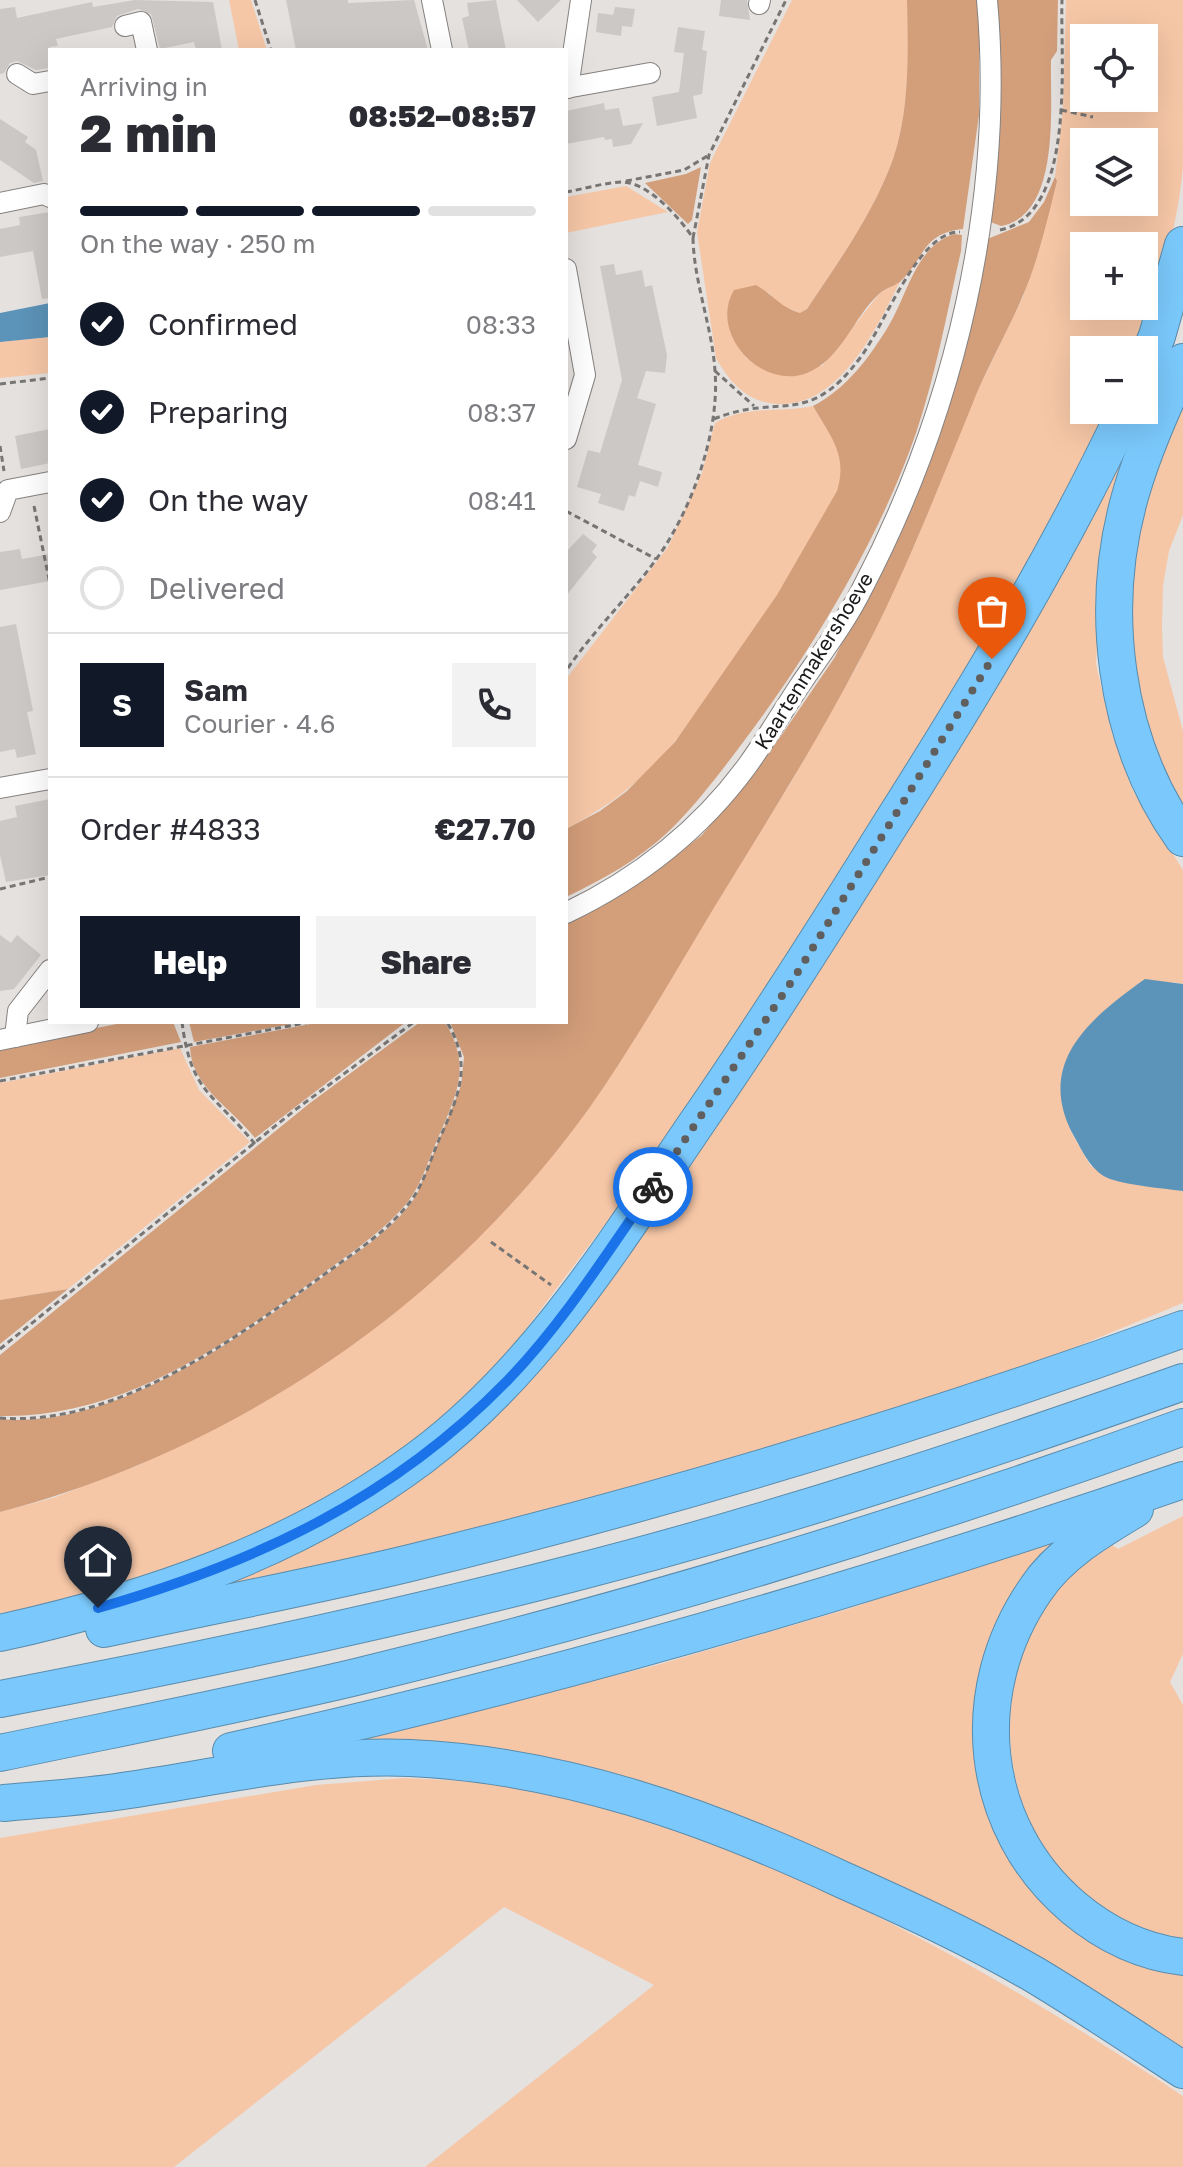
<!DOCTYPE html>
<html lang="en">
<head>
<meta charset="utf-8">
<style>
  :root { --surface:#fff; --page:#f2f2f3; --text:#2b2b33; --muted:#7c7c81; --line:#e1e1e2; --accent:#111827 }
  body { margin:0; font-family:"Golos Text",sans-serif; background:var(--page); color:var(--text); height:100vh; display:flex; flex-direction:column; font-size:30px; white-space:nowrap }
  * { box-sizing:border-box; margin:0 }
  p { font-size:26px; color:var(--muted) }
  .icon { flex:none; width:44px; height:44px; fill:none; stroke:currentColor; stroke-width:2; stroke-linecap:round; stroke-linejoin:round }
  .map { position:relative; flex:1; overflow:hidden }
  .details { position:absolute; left:48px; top:48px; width:520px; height:976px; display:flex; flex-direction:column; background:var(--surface); border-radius:0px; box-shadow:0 8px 32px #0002 }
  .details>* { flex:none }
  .tools { position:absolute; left:1070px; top:24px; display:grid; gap:16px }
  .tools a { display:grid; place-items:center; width:88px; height:88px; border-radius:0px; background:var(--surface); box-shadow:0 8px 32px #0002; font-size:40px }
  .pin { position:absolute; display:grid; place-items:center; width:68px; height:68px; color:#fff; margin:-82px -34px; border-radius:50% 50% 50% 0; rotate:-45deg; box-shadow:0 0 8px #0007 }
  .pin .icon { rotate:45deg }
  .courier { position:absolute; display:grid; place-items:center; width:80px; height:80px; margin:-40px; border:6px solid #1a73e8; border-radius:50%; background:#fff; color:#222; box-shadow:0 2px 10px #0007 }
  .summary em { font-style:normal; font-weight:800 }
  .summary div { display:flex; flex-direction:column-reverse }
  .summary { display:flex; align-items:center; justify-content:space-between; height:136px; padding:0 32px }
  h1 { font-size:52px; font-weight:800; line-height:60px }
  .bar { display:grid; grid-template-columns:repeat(4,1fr); gap:12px 8px; align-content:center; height:96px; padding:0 32px }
  .bar i { height:10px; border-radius:6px; background:var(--line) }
  .bar .current { background:var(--accent) }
  .bar p { grid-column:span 4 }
  .line { display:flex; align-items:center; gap:20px; padding:0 32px; border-top:2px solid var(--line) }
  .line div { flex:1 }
  .round { display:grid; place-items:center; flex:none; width:84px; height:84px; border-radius:0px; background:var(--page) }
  ol { padding:0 32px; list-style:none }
  li { display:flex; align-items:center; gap:24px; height:88px }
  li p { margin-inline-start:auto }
  li .icon { padding:8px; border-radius:50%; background:var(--accent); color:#fff; stroke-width:4 }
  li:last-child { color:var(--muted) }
  li i { width:44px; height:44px; border:4px solid var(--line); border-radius:50% }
  .cta { display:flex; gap:16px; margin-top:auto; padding:16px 32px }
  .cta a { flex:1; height:92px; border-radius:0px; background:var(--accent); color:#fff; font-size:32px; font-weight:800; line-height:92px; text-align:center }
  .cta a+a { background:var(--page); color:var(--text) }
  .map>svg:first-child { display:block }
  .green { fill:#f6c7a7; fill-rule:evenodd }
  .forest { fill:#d39e7a }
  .water { fill:#5c93b8 }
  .building { fill:#cbc8c6 }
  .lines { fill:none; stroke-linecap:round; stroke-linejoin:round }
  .minor-casing { stroke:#858280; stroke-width:22 }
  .motorway-casing { stroke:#598bac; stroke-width:38 }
  .path { stroke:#787674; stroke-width:3; stroke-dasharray:6 4; stroke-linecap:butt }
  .minor { stroke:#fff; stroke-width:20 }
  .motorway { stroke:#7bc9fc; stroke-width:36 }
  .done { stroke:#615f5e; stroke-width:8; stroke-dasharray:0 14.4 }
  .route { stroke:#1a73e8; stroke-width:10 }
  .labels { text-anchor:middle; stroke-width:8; stroke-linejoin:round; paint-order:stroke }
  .street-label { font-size:20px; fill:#1a1918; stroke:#fff }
</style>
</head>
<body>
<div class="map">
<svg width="1183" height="2167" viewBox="0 0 1183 2167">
  <rect width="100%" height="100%" fill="#e5e1df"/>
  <g class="green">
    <path d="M 229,0 L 251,0 L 267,50 L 239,50 Z"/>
    <path d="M 792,0 L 907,0 C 908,53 910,109 893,159 C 873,214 839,261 807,309 L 800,313 L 780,305 L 768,292 L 731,331 L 747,359 L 822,366 L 880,293 L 901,280 C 876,328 841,408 776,404 C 748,402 729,382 716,358 L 697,232 L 710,163 Z"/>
    <path d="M 1066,0 L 1183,0 C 1183,55 1183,111 1183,166 C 1178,230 1157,290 1136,350 L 1084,350 L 1084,410 L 1110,410 L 1078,474 L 981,643 L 879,811 L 662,1149 L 501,1362 L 441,1423 L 354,1488 L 201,1561 L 51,1605 L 0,1613 L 0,1512 L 53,1498 L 139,1465 L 247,1412 L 490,1225 L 588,1109 L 790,784 L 858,664 L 915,544 L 974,398 L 1023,297 L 1057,181 L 1055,177 L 1063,108 ZM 1084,38 L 1144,38 L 1144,98 L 1084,98 ZM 1084,142 L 1144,142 L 1144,202 L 1084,202 ZM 1084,246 L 1144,246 L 1144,306 L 1084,306 Z"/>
    <path d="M 626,186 L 668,212 L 566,233 L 566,197 Z"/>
    <path d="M 50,337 L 50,373 L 0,378 L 0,342 Z"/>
    <path d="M 1183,387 L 1183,515 L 1169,551 L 1163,586 L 1162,626 L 1163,657 L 1183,731 L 1183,822 L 1159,780 L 1123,642 L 1142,486 Z"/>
    <path d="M 813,406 C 824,425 845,450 842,473 C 840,501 816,531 802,555 C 758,627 713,703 654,765 C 628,792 599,811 566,829 L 566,679 L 668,547 L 702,473 L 715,423 C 745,405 779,413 813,406 Z"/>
    <path d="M 1141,410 L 1102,546 L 1096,664 L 1112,734 L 1132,789 L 1183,870 L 1183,984 L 1174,982 L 1070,1130 L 1090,1165 L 1108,1178 L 1183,1191 L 1183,1303 L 1027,1367 L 909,1407 L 523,1519 L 214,1594 L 210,1582 L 508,1385 Z"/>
    <path d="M 180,1048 L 199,1090 L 250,1142 L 68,1289 L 0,1300 L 0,1083 Z"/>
    <path d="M 1183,1516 L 1183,1654 L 1170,1682 L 1183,1705 L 1183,1940 C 1022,1911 962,1725 1052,1596 C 1066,1576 1092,1559 1112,1545 L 1118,1549 Z"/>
    <path d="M 1085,1529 L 994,1643 L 1026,1871 L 1183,1964 L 1183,2066 L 1085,2001 L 594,1781 L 239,1768 L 657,1665 L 848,1609 Z"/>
    <path d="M 405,1778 C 449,1780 494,1782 538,1792 C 769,1843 987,1967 1183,2096 L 1183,2167 L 425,2167 L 654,1985 L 504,1907 L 174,2167 L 0,2167 L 0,1838 L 316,1785 Z"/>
  </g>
  <g class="forest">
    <path d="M 907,0 L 979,0 L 979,115 L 963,229 C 922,233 925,258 901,281 C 895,286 886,288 880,293 C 853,317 842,359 807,373 C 762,391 708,333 734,290 L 756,285 C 772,294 781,308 800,313 L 807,309 C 839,261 873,214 893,159 C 910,109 908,53 907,0 Z"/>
    <path d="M 996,0 L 1058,0 L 1057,51 L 1051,60 C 1050,107 1061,215 1001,226 L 988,221 Z"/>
    <path d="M 701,167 L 692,220 L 688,224 L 645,183 L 686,174 Z"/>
    <path d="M 1055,177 L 1057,181 C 1047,221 1038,262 1021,300 C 1006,335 986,369 972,405 C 936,493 902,582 857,665 C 813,749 762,829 712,911 C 673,976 634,1044 590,1107 C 538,1180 471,1251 401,1308 C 285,1402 145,1474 0,1512 L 0,1419 C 113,1430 240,1338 327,1274 C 358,1252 397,1227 417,1194 L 461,1086 L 464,1057 L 450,1022 L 566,1022 L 566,923 L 644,880 L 702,835 L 781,736 L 835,657 L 922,480 L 943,424 L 985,240 L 1029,222 L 1044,202 Z"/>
    <path d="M 954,234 L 962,235 L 961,251 C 947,312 936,374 916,433 C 878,543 808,657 738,749 C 716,778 694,807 668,832 C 638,860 602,880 566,897 L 566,829 L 600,811 L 627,791 L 675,742 L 777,595 L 837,491 C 848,455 831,437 813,406 C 846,389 869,358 888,327 C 908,294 915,247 954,234 Z"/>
    <path d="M 127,1022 L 173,1022 L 181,1042 L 0,1078 L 0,1047 Z"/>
    <path d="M 189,1022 L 302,1022 L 194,1042 Z"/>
    <path d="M 321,1022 L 406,1022 L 255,1138 C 233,1109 191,1087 190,1047 Z"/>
    <path d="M 420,1022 L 445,1022 C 470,1064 459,1089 441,1131 C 430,1154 423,1183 407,1203 C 383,1232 349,1254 318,1277 C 226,1345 120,1419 0,1416 L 0,1355 L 310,1103 Z"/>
    <path d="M 68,1289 L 0,1344 L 0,1300 Z"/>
  </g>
  <g class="water">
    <path d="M 50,303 L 50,337 L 0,342 L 0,313 Z"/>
    <path d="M 1145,979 L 1183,984 L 1183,1191 C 1159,1188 1133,1186 1110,1179 C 1092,1172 1084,1154 1075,1138 C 1033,1064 1090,1018 1145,979 Z"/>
  </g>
  <g class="building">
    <path d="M 135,0 L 213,2 L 222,50 L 196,50 L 194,42 L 160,49 L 151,14 L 138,9 L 117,16 L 112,27 L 56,39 L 58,46 L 50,47 L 50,68 L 36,70 L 17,61 L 10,63 L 4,73 L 0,74 L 0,9 L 15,7 L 17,18 L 92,2 L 93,7 Z"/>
    <path d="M 286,0 L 348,0 L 348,3 L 414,0 L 428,50 L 296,50 Z"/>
    <path d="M 496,0 L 506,50 L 469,50 L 462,18 L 469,16 L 467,3 Z"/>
    <path d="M 517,0 L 561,0 L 538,22 Z"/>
    <path d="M 721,0 L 747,0 L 750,20 L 719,16 Z"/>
    <path d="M 615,7 L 635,9 L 632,27 L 622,26 L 621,36 L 596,32 L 598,13 L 613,15 Z"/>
    <path d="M 678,27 L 705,31 L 702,50 L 707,51 L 702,94 L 693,96 L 697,118 L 657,126 L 652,97 L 679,92 L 684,53 L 674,52 Z"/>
    <path d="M 604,103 L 605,110 L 619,108 L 623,126 L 643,123 L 631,144 L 613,147 L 612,139 L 605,140 L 604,137 L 566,144 L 566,111 Z"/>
    <path d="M 0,119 L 28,137 L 25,142 L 36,150 L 43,181 L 34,183 L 0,160 Z"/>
    <path d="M 50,212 L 50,298 L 42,299 L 33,251 L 0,257 L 0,229 L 20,225 L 19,217 Z"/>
    <path d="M 614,264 L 616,275 L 642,270 L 645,287 L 652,285 L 667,355 L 665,373 L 646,371 L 637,398 L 656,404 L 638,465 L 662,472 L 658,487 L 640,481 L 635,497 L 629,495 L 624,511 L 598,503 L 601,494 L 577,487 L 588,450 L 600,453 L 622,380 L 600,266 Z"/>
    <path d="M 50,429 L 50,463 L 21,469 L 15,436 Z"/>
    <path d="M 583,534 L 597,545 L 592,552 L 597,557 L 566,596 L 566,552 Z"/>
    <path d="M 20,549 L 22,559 L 50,554 L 50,581 L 0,590 L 0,552 Z"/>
    <path d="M 16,624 L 33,711 L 27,712 L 36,754 L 17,758 L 15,749 L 0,752 L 0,627 Z"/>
    <path d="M 50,799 L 50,875 L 6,882 L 0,855 L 0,821 L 17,817 L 15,806 Z"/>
    <path d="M 0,935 L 11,943 L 17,935 L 41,955 L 14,989 L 0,991 Z"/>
  </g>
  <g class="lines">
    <defs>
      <g id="minor">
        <path d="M 432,0 L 442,50"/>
        <path d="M 759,4 L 760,0"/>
        <path d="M 125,26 L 141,22 L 147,50"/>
        <path d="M 17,74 L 33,84 L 50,81"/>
        <path d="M 566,88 L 650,73"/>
        <path d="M 568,88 L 581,0"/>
        <path d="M 0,203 L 44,194 L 50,197"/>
        <path d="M 566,269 L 585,375 L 566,439"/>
        <path d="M 0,512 L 8,490 L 50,482"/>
        <path d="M 0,788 L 50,779"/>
        <path d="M 566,913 C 637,879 700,830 747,766 C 766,740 782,712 800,685 C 821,654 845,623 862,589 C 955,411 1005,201 987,0"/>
        <path d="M 15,1037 L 18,1011 L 50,970"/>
        <path d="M 0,1040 L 88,1022"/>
      </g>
      <g id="motorway">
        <path d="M 1183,362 C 1164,405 1144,448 1131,493 C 1098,606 1113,740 1183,838"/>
        <path d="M 1144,368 L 1157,336 L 1183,245"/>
        <path d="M 1135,1509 C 1100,1530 1059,1554 1036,1589 C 965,1691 978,1827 1074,1908 C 1105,1934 1142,1952 1183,1957"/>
        <path d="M 104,1629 C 204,1607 306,1588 406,1564 C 668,1500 930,1421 1183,1329"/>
        <path d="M 0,1633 C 150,1600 297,1550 421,1457 C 538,1369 615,1243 696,1124 C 764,1026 827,926 890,825 C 975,691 1058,554 1126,410"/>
        <path d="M 0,1699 C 190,1663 379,1623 566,1575 C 775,1522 980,1454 1183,1382"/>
        <path d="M 231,1751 C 554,1680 871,1587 1183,1480"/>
        <path d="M 0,1753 C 119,1728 238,1705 356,1677 C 636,1609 912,1525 1183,1427"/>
        <path d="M 4,1803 C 46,1799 88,1797 129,1790 C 222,1776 316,1754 410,1758 C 563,1765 706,1816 843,1880 C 908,1909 973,1939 1035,1975 C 1085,2005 1134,2038 1183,2070"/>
      </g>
    </defs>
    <use href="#minor" class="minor-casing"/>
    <use href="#motorway" class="motorway-casing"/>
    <g class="path">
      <path d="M 255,0 L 271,50"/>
      <path d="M 1061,110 L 1093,117"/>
      <path d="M 626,181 L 684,170 L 709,155"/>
      <path d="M 566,192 C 584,189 603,183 621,182 C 647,181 680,218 693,238 C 694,283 712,326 715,371 C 720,433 691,512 655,561 C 627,599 592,632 566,671"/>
      <path d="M 1000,230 C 1077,214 1060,61 1062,0"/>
      <path d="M 693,238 L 709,155 L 786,0"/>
      <path d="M 715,371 L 754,406"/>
      <path d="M 0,384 L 50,378"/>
      <path d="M 714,419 C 780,392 807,429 860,358 C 884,327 918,231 960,232"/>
      <path d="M 0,446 L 4,471"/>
      <path d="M 34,506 L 50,584"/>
      <path d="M 566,511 L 656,559"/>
      <path d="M 0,889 L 50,877"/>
      <path d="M 182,1022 C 191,1094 214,1093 255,1144"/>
      <path d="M 0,1081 L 310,1022"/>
      <path d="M 491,1242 L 551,1285"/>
      <path d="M 0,1349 L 295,1110 L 414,1022"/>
      <path d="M 0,1418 C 114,1427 234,1340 322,1276 C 352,1254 387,1232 410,1202 C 425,1183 432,1153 443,1131 C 461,1090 471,1063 447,1022"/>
    </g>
    <use href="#minor" class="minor"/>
    <use href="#motorway" class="motorway"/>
  </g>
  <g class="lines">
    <path class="done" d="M 653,1187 L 796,975 L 992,659"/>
    <path class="route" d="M 98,1608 C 255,1563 392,1499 507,1381 C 563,1323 607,1253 653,1187"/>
  </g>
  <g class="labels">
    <g class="street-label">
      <text transform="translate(814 661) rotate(-58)" y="7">Kaartenmakershoeve</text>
    </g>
  </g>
</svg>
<div class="tools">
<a><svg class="icon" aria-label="locate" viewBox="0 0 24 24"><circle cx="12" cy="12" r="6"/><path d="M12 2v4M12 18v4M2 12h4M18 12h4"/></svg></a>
<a><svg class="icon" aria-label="layers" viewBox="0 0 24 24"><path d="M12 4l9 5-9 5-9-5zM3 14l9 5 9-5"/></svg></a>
<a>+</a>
<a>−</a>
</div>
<div class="pin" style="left:992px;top:659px;background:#ea580c"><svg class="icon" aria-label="bag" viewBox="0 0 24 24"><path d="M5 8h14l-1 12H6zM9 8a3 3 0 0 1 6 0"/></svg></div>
<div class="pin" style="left:98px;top:1608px;background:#1f2937"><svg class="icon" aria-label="home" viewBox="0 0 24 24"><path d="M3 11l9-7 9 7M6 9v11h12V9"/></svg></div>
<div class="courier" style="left:653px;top:1187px"><svg class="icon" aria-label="bike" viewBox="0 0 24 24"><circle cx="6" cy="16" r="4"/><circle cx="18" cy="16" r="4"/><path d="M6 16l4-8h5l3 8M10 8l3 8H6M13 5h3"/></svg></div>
<section class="details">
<div class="summary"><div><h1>2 min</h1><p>Arriving in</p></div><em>08:52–08:57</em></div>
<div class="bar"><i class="current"></i><i class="current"></i><i class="current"></i><i></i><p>On the way · 250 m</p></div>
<ol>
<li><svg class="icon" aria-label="check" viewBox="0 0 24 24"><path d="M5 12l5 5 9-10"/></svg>Confirmed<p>08:33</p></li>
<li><svg class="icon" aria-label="check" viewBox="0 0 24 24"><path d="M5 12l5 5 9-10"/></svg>Preparing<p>08:37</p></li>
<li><svg class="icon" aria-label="check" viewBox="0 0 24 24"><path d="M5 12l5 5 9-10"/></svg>On the way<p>08:41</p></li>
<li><i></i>Delivered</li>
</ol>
<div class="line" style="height:144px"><b class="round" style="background:var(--accent);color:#fff">S</b><div><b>Sam</b><p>Courier · 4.6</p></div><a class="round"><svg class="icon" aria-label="phone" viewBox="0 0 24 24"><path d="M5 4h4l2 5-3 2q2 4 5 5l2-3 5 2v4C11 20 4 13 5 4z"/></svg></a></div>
<div class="line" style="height:104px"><div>Order #4833</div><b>€27.70</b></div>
<div class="cta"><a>Help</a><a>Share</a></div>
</section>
</div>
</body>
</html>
